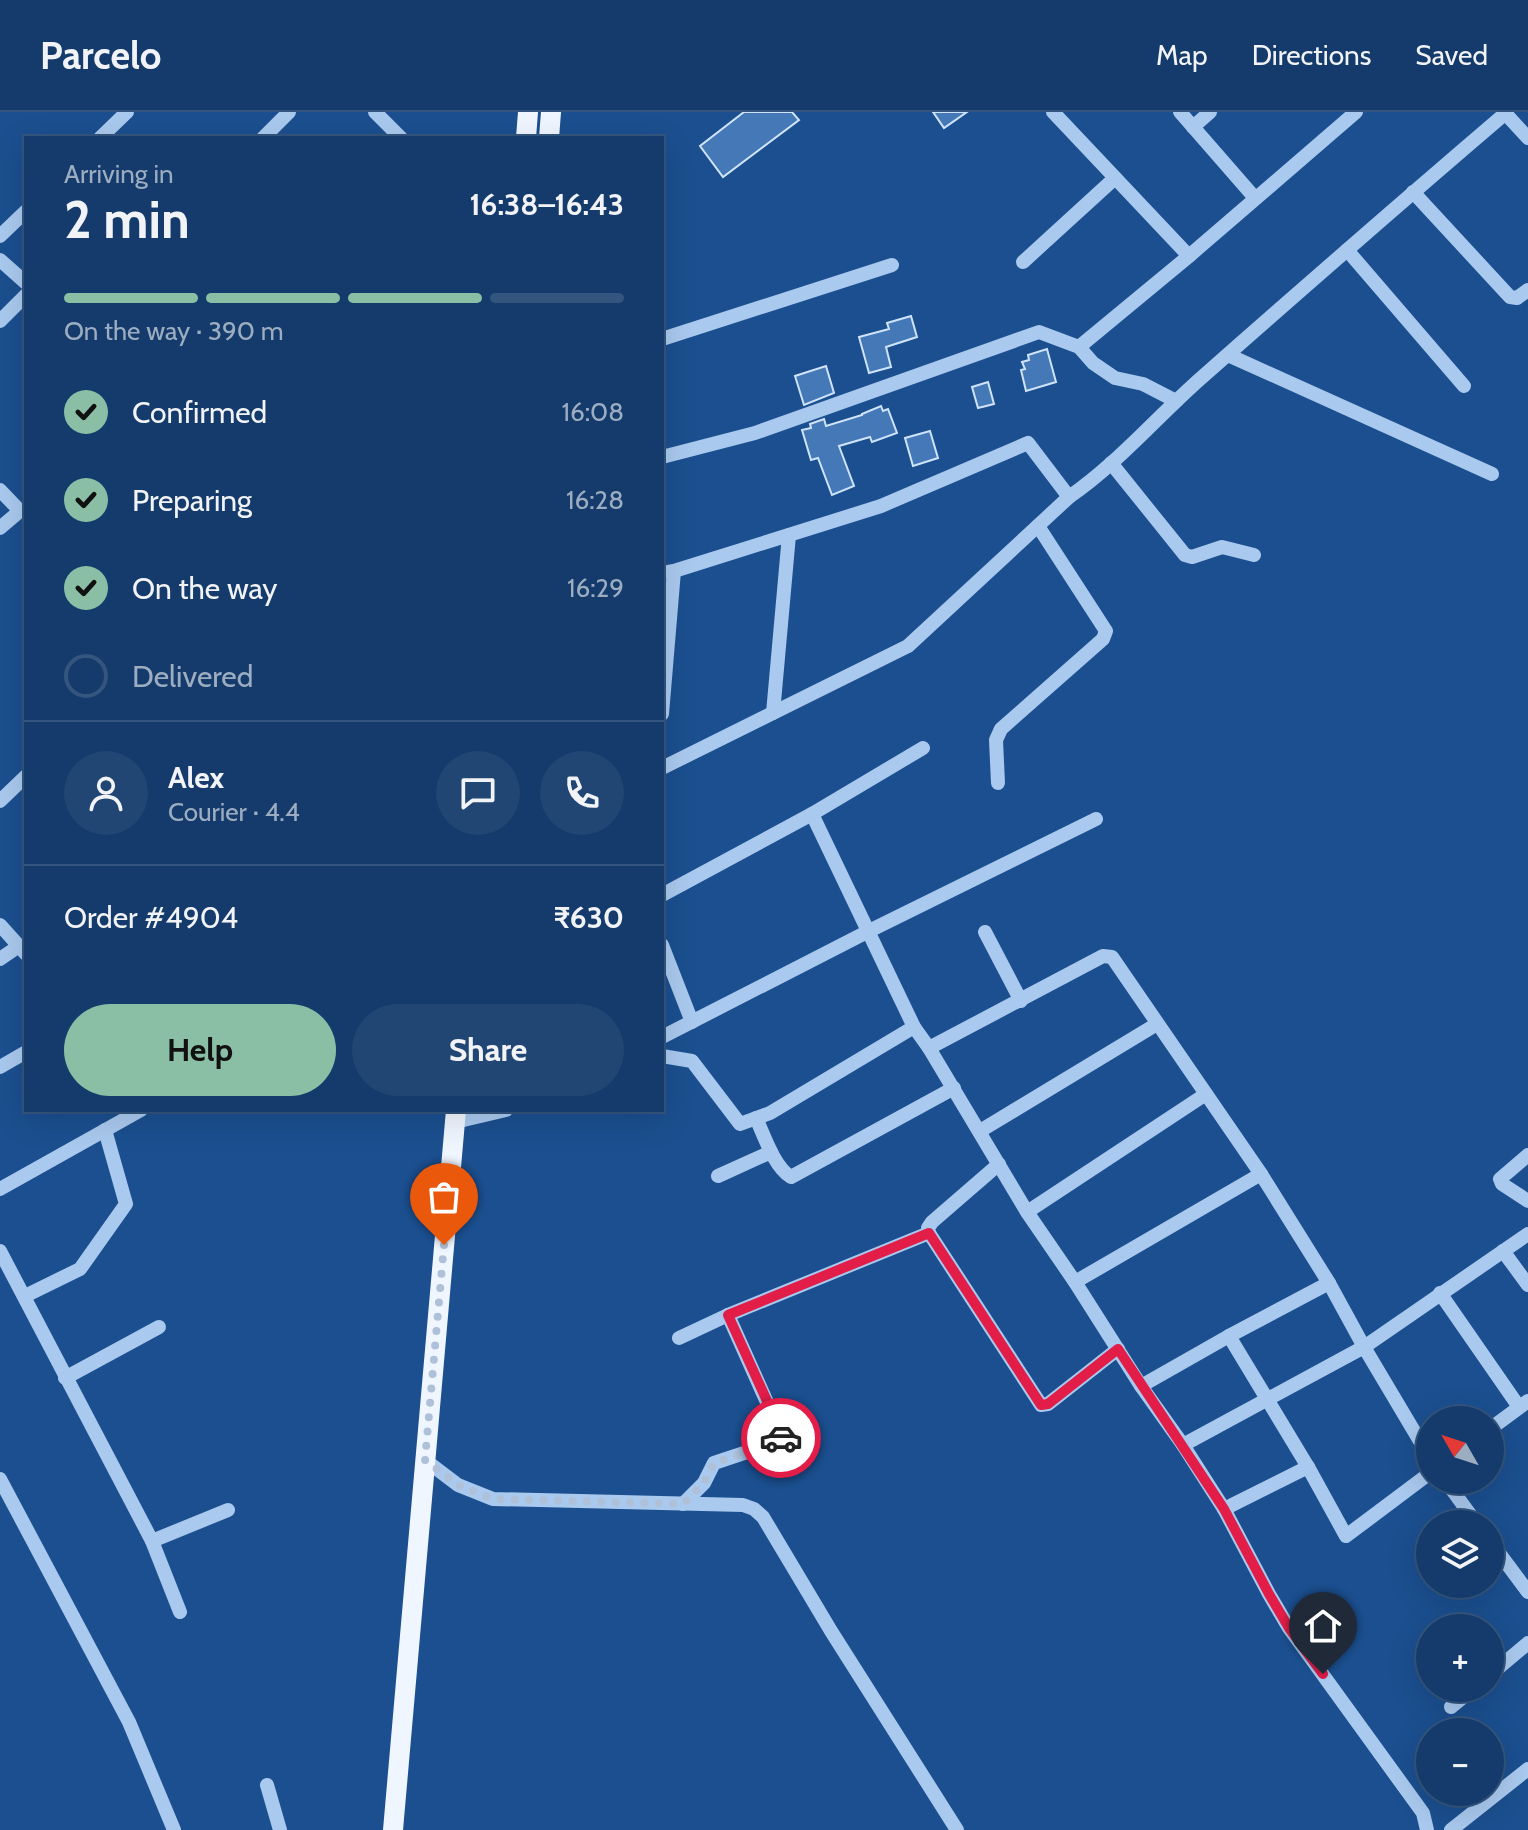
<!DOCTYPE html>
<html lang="en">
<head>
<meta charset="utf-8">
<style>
  :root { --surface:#143b6b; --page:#214673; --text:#f1f3f6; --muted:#9dadc1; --line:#33557e; --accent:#8abfa5 }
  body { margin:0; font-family:Cabin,sans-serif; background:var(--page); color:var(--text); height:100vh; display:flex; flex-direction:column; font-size:30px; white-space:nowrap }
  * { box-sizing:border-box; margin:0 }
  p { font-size:26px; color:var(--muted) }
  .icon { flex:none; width:44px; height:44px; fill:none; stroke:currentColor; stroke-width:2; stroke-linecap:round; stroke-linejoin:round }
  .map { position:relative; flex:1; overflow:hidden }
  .sheet { position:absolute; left:24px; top:24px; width:640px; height:976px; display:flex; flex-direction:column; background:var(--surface); border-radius:0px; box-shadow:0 8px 32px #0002,0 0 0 2px var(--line) }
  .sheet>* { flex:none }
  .needle { width:52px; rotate:309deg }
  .fabs { position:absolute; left:1416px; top:1294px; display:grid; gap:16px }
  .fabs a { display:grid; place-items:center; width:88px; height:88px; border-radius:50%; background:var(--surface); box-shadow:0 8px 32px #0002,0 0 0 2px var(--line); font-size:40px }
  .pin { position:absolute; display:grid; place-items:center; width:68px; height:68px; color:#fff; margin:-82px -34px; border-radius:50% 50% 50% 0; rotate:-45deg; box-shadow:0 0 8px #0007 }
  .pin .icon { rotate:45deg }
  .courier { position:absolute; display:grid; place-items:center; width:80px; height:80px; margin:-40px; border:6px solid #e11d48; border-radius:50%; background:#fff; color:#222; box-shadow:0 2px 10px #0007 }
  .summary em { font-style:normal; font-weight:700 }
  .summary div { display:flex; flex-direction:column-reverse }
  .summary { display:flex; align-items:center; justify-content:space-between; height:136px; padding:0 40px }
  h1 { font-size:52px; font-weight:700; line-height:60px }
  .bar { display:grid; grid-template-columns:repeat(4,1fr); gap:12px 8px; align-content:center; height:96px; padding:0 40px }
  .bar i { height:10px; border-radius:6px; background:var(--line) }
  .bar .selected { background:var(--accent) }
  .bar p { grid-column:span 4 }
  .line { display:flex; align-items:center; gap:20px; padding:0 40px; border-top:2px solid var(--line) }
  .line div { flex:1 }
  .round { display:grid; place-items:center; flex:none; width:84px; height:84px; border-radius:42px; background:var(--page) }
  ol { padding:0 40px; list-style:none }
  li { display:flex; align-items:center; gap:24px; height:88px }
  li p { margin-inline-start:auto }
  li .icon { padding:8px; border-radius:50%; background:var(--accent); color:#111; stroke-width:4 }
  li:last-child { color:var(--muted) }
  li i { width:44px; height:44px; border:4px solid var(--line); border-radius:50% }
  .primary-button { display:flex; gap:16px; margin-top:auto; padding:16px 40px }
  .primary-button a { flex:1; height:92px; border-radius:48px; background:var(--accent); color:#111; font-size:32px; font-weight:700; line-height:92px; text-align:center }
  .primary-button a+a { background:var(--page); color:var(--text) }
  header { display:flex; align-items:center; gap:48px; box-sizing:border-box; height:112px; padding:0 40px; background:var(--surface); border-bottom:2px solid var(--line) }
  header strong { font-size:38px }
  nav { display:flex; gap:44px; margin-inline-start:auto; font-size:28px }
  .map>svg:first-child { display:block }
  .building { fill:#4478b7; stroke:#cfe3fa; stroke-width:2 }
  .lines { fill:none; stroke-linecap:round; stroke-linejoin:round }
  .minor { stroke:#a9c9ee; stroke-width:14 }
  .major { stroke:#f0f6ff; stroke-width:20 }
  .done { stroke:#afc1d8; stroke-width:8; stroke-dasharray:0 14.4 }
  .route { stroke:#e11d48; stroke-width:10 }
</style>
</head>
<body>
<header>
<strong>Parcelo</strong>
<nav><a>Map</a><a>Directions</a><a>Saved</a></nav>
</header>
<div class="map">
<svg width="1528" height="1718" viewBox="0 0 1528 1718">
  <rect width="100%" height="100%" fill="#1b4f8f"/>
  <g class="building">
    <path d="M 744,0 L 792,0 L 799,8 L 723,65 L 700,34 Z"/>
    <path d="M 933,0 L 967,0 L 944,16 Z"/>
    <path d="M 911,204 L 917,225 L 886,235 L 891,255 L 869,261 L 859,225 L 889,217 L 887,211 Z"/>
    <path d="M 1047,237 L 1056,270 L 1026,279 L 1021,258 L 1025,257 L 1022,250 L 1029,248 L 1028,243 Z"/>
    <path d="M 826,254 L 834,281 L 804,293 L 795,264 Z"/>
    <path d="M 988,270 L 994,292 L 978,296 L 972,275 Z"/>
    <path d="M 881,294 L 883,299 L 888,297 L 897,321 L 872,330 L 870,325 L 839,334 L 854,374 L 832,383 L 818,346 L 811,348 L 802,318 L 811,316 L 810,312 L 824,307 L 826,314 L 862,303 L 862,302 Z"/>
    <path d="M 930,319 L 938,346 L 913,354 L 905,326 Z"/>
  </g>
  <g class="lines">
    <g class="minor">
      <path d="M 375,0 L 401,26"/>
      <path d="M 1053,0 L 1189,144"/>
      <path d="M 1180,0 L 1255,86"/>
      <path d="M 1504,0 L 1528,26"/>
      <path d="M 1193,15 L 1210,0"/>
      <path d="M 100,26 L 127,0"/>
      <path d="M 263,26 L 289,0"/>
      <path d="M 1413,80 L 1510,185 L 1517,186 L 1528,178"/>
      <path d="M 0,124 L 26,99"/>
      <path d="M 1347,138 L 1464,274"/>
      <path d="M 0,148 L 26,171"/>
      <path d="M 1023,150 L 1115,66"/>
      <path d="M 0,209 L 26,183"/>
      <path d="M 662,227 L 892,153"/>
      <path d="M 1079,235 L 1189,144 L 1356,0"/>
      <path d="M 1228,243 L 1492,362"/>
      <path d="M 662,345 L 755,321 L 1039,220 L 1079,235 L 1093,251 L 1115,266 L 1143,272 L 1176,289"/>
      <path d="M 1111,351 L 1185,443 L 1192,445 L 1222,435 L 1254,443"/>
      <path d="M 0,378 L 20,399 L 0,416"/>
      <path d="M 662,461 L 674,459 L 881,394 L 1028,331 L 1069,385"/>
      <path d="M 773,601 L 789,423"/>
      <path d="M 662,602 L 674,459"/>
      <path d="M 662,656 L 908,534 L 1069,385 C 1117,352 1156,306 1200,267 C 1302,177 1404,88 1507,0"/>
      <path d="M 998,671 L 996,628 L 1001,617 L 1103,527 L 1106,519 L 1038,414"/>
      <path d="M 0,689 L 26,664"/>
      <path d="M 812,702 L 923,636"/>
      <path d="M 662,783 L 812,702 L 914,915 L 929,936 L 1027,1100 L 1075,1170 L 1141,1274 L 1229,1224 L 1329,1171 L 1364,1235 L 1430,1346"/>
      <path d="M 0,813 L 26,842"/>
      <path d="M 985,820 L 1021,889"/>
      <path d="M 662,833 L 692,910"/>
      <path d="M 0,847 L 19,834"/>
      <path d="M 662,925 L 867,820 L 1096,707"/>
      <path d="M 929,936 L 1103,844 L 1112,845 L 1261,1062 L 1329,1171"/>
      <path d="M 662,944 L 692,949 L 740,1012 L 770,1001 L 914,915"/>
      <path d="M 0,955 L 26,940"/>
      <path d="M 756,1006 C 764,1023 774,1055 791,1065 L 954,976"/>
      <path d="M 455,1010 L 506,998"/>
      <path d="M 980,1019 L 1157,912"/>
      <path d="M 1528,1043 L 1500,1067 L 1502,1072 L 1528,1089"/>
      <path d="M 999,1052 L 932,1110 L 928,1116 L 929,1121 L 1041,1293 L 1048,1292 L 1118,1237"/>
      <path d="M 718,1064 L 771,1040"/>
      <path d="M 0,1077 L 141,998"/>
      <path d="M 1027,1100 L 1206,982"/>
      <path d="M 0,1139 L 152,1429 L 180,1500"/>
      <path d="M 1503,1139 L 1528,1173"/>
      <path d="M 1075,1170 L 1261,1062"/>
      <path d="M 1440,1181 L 1519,1295"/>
      <path d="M 25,1184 L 80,1157 L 126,1092 L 105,1018"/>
      <path d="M 1229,1224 L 1308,1355 L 1346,1424 L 1430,1361"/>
      <path d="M 679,1226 L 728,1203 L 929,1121"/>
      <path d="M 65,1266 L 159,1215"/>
      <path d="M 1141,1274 L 1183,1333 L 1224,1397 L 1269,1482 L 1289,1516 L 1423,1701 L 1427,1718"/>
      <path d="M 1490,1317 L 1528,1289"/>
      <path d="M 1183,1333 L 1364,1235 L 1528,1122"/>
      <path d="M 425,1348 L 458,1373 L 493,1387 L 743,1393 L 754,1397 L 763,1405 L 831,1519 L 957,1718"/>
      <path d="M 0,1367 L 129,1610 L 174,1718"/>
      <path d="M 1445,1368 L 1477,1412"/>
      <path d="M 683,1392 L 704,1371 L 714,1351 L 777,1330 L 782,1324 L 728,1203"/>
      <path d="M 1224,1397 L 1308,1355"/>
      <path d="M 152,1429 L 228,1398"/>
      <path d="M 1490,1429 L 1528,1480"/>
      <path d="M 1490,1563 L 1528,1531"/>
      <path d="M 1451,1595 L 1474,1576"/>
      <path d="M 267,1673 L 280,1718"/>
      <path d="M 1451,1718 L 1528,1657"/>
    </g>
    <g class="major">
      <path d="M 526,26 L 528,0"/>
      <path d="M 549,26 L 551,0"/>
      <path d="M 393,1718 L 456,998"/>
    </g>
  </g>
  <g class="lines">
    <path class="done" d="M 444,1133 L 425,1348 L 458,1373 L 493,1387 L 683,1392 L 704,1371 L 714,1351 L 777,1330 L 781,1326"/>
    <path class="route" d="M 781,1326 L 782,1322 L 728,1203 L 929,1121 L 1041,1293 L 1048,1292 L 1118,1237 L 1224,1397 L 1269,1482 L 1289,1516 L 1323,1562"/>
  </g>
</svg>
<div class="fabs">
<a><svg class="needle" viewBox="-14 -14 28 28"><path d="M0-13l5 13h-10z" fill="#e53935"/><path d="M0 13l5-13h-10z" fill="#9dadc1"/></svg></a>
<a><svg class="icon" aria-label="layers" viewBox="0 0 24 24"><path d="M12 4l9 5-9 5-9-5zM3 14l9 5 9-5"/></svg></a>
<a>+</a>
<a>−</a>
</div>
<div class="pin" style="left:444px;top:1133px;background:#ea580c"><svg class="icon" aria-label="bag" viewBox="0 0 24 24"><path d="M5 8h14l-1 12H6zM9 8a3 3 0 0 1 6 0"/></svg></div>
<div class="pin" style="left:1323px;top:1562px;background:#1f2937"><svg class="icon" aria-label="home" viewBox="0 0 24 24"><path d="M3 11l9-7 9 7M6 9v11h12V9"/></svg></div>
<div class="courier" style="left:781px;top:1326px"><svg class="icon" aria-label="car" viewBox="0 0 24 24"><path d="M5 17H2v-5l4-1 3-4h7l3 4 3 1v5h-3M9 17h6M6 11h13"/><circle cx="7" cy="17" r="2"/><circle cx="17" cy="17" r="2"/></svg></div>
<section class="sheet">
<div class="summary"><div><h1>2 min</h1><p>Arriving in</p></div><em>16:38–16:43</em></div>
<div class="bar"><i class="selected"></i><i class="selected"></i><i class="selected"></i><i></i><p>On the way · 390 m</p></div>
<ol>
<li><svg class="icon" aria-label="check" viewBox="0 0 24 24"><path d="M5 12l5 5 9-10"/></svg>Confirmed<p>16:08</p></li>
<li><svg class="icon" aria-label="check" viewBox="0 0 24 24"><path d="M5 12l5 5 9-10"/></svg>Preparing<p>16:28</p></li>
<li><svg class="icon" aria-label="check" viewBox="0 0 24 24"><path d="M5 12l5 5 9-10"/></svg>On the way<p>16:29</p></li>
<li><i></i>Delivered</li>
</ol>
<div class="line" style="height:144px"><a class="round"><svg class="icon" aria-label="person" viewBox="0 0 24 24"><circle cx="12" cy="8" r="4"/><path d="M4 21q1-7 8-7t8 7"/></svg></a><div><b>Alex</b><p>Courier · 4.4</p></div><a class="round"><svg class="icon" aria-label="chat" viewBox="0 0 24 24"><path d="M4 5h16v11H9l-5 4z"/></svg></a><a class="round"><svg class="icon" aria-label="phone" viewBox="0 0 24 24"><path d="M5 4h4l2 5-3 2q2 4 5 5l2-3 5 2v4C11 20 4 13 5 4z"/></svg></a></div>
<div class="line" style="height:104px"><div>Order #4904</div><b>₹630</b></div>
<div class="primary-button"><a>Help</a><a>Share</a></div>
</section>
</div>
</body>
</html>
